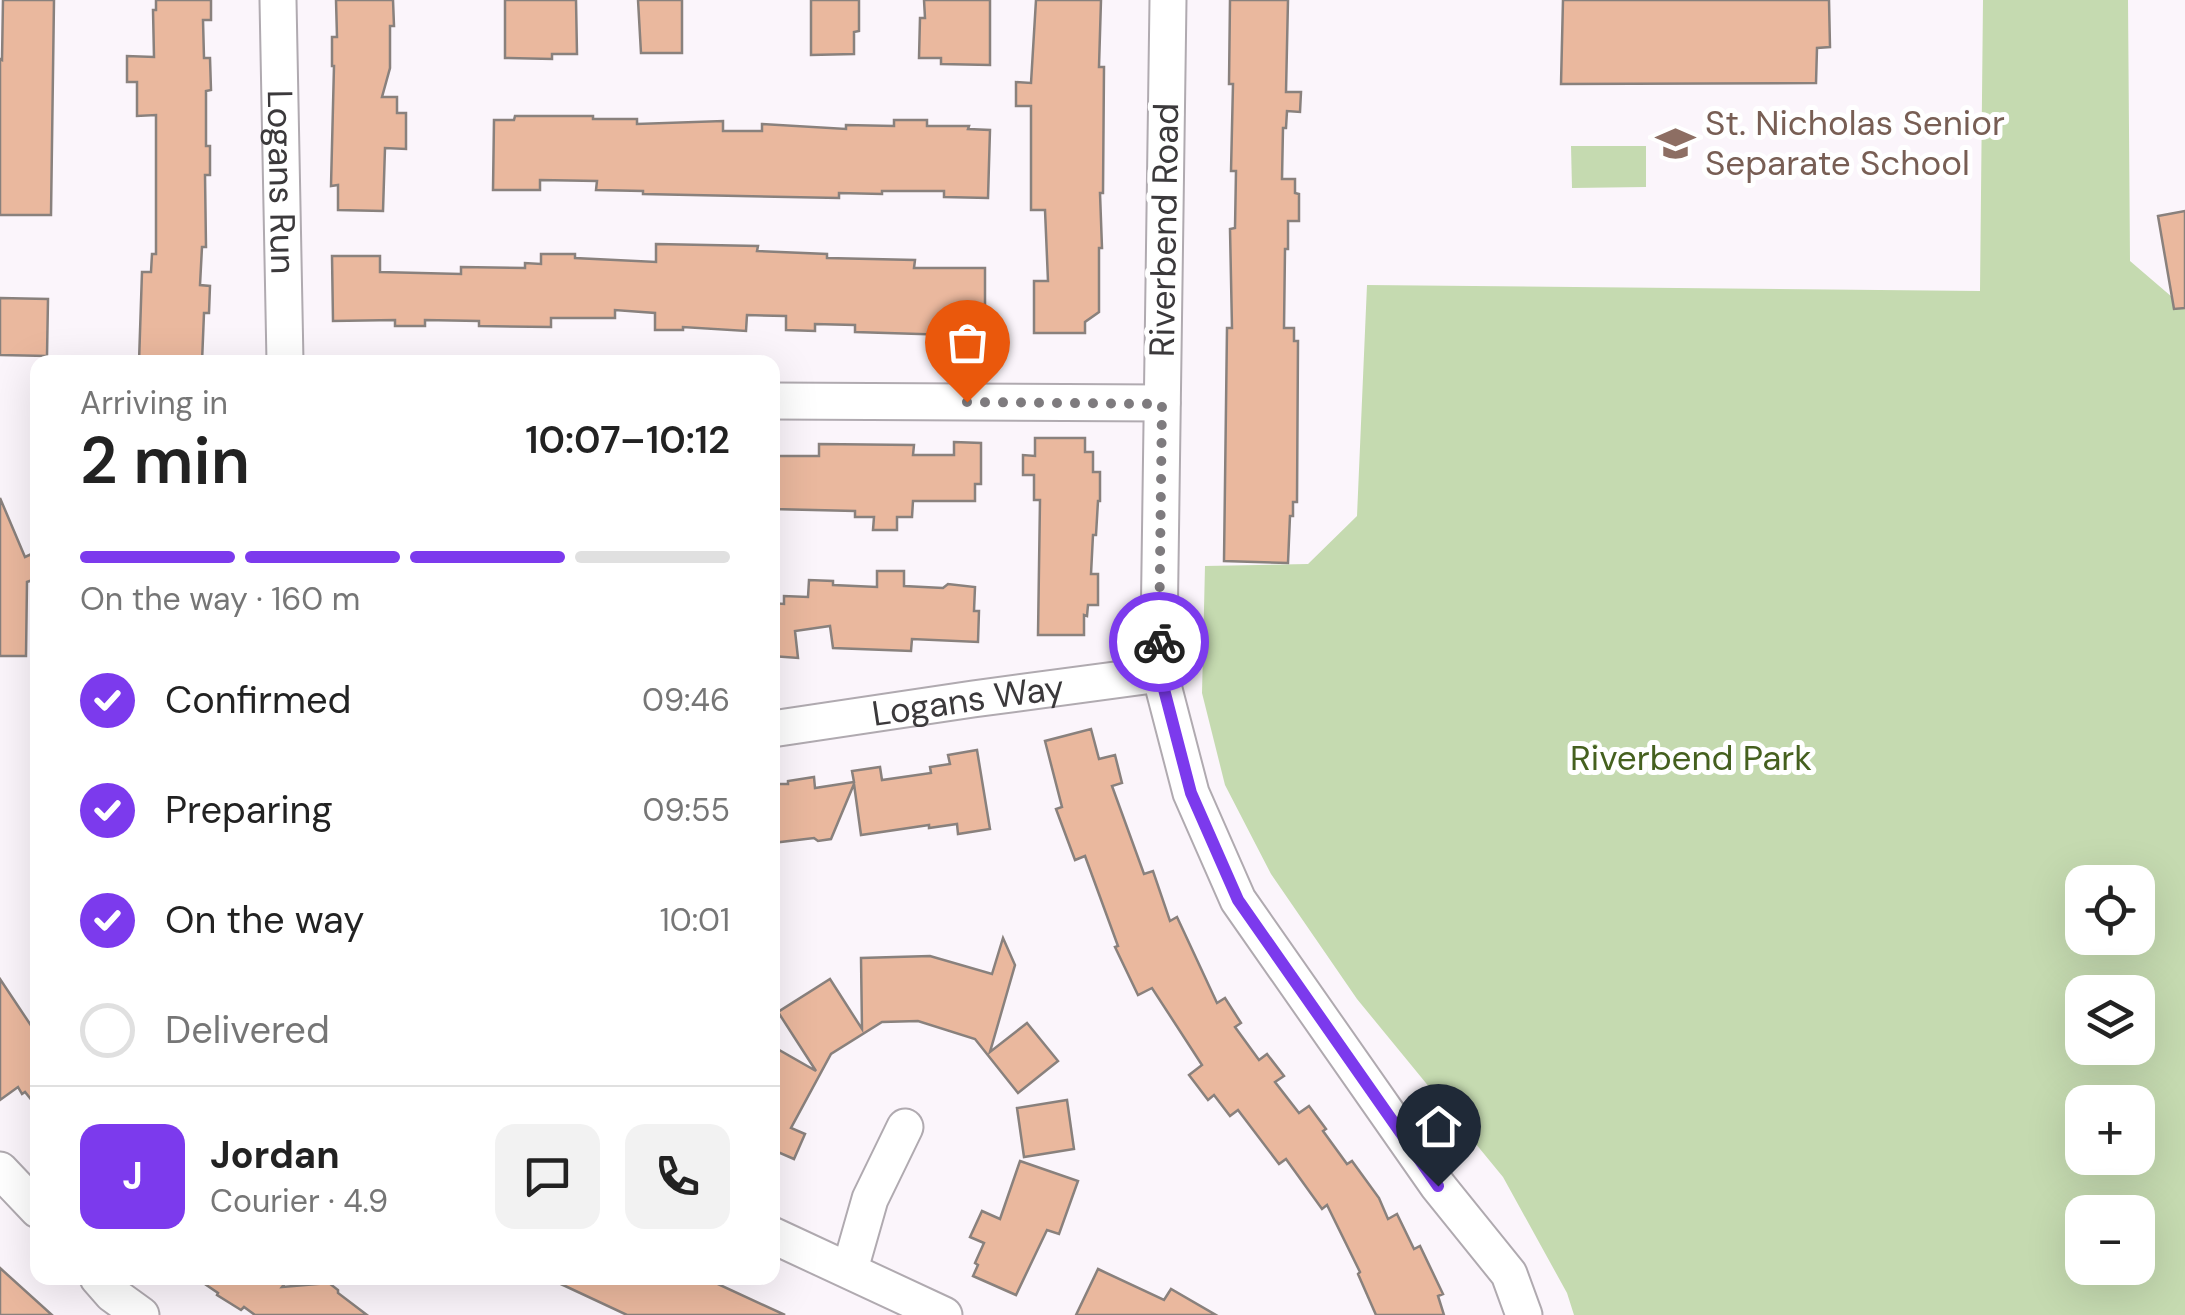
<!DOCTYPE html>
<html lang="en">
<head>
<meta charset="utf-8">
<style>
  :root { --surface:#fff; --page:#f2f2f2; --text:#222; --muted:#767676; --line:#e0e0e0; --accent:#7c3aed }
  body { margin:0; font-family:"DM Sans",sans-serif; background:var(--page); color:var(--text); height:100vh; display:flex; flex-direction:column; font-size:38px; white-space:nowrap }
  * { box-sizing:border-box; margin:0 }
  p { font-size:32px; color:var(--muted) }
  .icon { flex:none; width:55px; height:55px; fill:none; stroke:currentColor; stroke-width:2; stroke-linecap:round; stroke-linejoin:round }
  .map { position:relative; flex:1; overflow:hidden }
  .drawer { position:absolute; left:30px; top:355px; width:750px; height:930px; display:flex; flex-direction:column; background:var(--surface); border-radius:20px; box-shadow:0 10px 40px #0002 }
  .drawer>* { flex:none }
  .buttons { position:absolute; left:2065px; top:865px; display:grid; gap:20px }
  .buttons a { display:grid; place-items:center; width:90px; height:90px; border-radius:20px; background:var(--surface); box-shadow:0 10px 40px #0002; font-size:50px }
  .pin { position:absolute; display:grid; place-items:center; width:85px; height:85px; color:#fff; margin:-102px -42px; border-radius:50% 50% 50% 0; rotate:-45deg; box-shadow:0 0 10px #0007 }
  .pin .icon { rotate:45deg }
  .courier { position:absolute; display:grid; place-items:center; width:100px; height:100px; margin:-50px; border:8px solid #7c3aed; border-radius:50%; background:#fff; color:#222; box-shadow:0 2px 12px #0007 }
  .overview em { font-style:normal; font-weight:600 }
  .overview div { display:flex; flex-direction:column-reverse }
  .overview { display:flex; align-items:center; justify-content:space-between; height:170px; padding:0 50px }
  h1 { font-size:65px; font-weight:600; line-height:75px }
  .bar { display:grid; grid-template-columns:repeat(4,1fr); gap:15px 10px; align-content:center; height:120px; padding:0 50px }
  .bar i { height:12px; border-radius:8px; background:var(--line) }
  .bar .current { background:var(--accent) }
  .bar p { grid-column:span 4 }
  .line { display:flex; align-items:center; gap:25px; padding:0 50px; border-top:2px solid var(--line) }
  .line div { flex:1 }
  .round { display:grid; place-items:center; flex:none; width:105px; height:105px; border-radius:20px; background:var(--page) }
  ol { padding:0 50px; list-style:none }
  li { display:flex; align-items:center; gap:30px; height:110px }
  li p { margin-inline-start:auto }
  li .icon { padding:10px; border-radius:50%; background:var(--accent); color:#fff; stroke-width:4 }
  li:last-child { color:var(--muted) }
  li i { width:55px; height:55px; border:5px solid var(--line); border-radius:50% }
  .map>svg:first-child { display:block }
  .green { fill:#c5dab0; fill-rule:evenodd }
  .building { fill:#eab89e; stroke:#89817d; stroke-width:2.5 }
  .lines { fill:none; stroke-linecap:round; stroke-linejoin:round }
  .minor-casing { stroke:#b0aab0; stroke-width:39 }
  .minor { stroke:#fff; stroke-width:35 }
  .done { stroke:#7e7b7e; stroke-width:10; stroke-dasharray:0 18 }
  .route { stroke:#7c3aed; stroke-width:12 }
  .labels { text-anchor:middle; stroke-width:10; stroke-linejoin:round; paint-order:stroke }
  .education-label { font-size:35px; fill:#785e54; stroke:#fff; text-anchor:start }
  .street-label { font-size:35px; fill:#3b393b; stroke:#fff }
  .park-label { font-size:35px; fill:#45601f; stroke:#fff }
</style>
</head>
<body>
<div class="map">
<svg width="2185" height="1315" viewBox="0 0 2185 1315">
  <rect width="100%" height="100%" fill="#fbf5fb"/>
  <g class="green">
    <path d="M 1983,0 L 2128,0 L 2130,261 L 2179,303 L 2185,302 L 2185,1315 L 1574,1315 L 1567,1293 L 1503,1177 L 1357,999 L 1271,874 L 1225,785 L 1202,693 L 1205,566 L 1308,564 L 1357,516 L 1367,285 L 1980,291 ZM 2082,882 L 2138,882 L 2138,938 L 2082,938 ZM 2082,992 L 2138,992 L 2138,1048 L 2082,1048 ZM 2082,1102 L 2138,1102 L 2138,1158 L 2082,1158 ZM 2082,1212 L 2138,1212 L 2138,1268 L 2082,1268 Z"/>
    <path d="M 1571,146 L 1646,146 L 1646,187 L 1572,188 Z"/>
  </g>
  <g class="building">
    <path d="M 3,0 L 54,0 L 51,215 L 0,215 L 0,59 L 2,60 Z"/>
    <path d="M 156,0 L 211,0 L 211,20 L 203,20 L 204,58 L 210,58 L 211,90 L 206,91 L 206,146 L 210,146 L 210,175 L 205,175 L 206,247 L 202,247 L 200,285 L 210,286 L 209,313 L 204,313 L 202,362 L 139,362 L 142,272 L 151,272 L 152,254 L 156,254 L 156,115 L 137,116 L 137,82 L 127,82 L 127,56 L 154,57 L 153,10 L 156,10 Z"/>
    <path d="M 336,0 L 393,0 L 394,26 L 390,26 L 390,68 L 382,97 L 397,97 L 397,113 L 406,113 L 406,149 L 385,148 L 383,211 L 338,210 L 338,185 L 331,186 L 334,66 L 332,66 L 332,37 L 337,37 Z"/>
    <path d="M 505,0 L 576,0 L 577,54 L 552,54 L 552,59 L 505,58 Z"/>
    <path d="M 638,0 L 682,0 L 682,53 L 641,53 Z"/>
    <path d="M 811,0 L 859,0 L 859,31 L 854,32 L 854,54 L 811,55 Z"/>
    <path d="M 924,0 L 990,0 L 990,65 L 941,64 L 941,58 L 919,58 L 920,18 L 925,18 Z"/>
    <path d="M 1036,0 L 1101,0 L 1099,67 L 1104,67 L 1103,193 L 1100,193 L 1102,248 L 1099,248 L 1099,312 L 1085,322 L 1085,333 L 1034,333 L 1034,281 L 1048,281 L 1045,210 L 1031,210 L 1031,106 L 1016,106 L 1016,82 L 1031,83 Z"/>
    <path d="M 1230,0 L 1288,0 L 1286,92 L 1301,92 L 1300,112 L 1287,111 L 1286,128 L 1283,128 L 1282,179 L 1295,179 L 1295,193 L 1299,194 L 1299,221 L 1288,221 L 1288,249 L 1285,249 L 1284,328 L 1294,328 L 1294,341 L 1298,341 L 1297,502 L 1293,502 L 1293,516 L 1290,516 L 1288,563 L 1224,561 L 1227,328 L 1232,328 L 1230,229 L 1235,228 L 1236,171 L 1231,171 L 1233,84 L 1229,84 Z"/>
    <path d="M 1563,0 L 1829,0 L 1830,47 L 1817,48 L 1816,83 L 1561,84 Z"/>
    <path d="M 515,116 L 593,116 L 593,119 L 637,119 L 637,124 L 723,121 L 723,131 L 762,131 L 762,124 L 846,129 L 846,125 L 894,126 L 894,120 L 927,120 L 927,126 L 969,126 L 968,129 L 990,130 L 988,198 L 944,197 L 944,191 L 882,191 L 882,194 L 839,193 L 839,198 L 643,194 L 643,191 L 596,190 L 597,181 L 540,180 L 540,190 L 493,190 L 494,120 L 514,120 Z"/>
    <path d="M 2185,211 L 2185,308 L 2174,309 L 2158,216 Z"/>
    <path d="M 656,244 L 758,246 L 757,251 L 827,254 L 827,258 L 915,260 L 914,268 L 985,268 L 985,321 L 951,321 L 951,335 L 855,332 L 855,325 L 815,324 L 815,331 L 786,330 L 786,316 L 747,315 L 746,331 L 683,327 L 683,330 L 655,330 L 655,313 L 615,310 L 615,318 L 551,318 L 551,327 L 479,326 L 479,321 L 425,320 L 425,326 L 395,326 L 395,320 L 333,321 L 332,256 L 380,256 L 380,272 L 461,274 L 461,267 L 525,268 L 525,263 L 541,264 L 541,254 L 575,254 L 575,258 L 656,262 Z"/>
    <path d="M 0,298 L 48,299 L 47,356 L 0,355 Z"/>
    <path d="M 1035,438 L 1085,438 L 1085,452 L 1093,452 L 1093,472 L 1100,472 L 1100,501 L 1098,501 L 1096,535 L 1093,535 L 1091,574 L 1098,574 L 1098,605 L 1088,605 L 1087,616 L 1084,615 L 1084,635 L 1038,635 L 1040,500 L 1034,500 L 1034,475 L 1023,475 L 1023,455 L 1035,456 Z"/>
    <path d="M 954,442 L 981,443 L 981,484 L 975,484 L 975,501 L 913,501 L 912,517 L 897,517 L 897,530 L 873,530 L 874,517 L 855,517 L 855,511 L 772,509 L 772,456 L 819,456 L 819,444 L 914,445 L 913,455 L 954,455 Z"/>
    <path d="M 0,498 L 25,557 L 38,551 L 38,578 L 27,582 L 26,656 L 0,656 Z"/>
    <path d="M 877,571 L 904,571 L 904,586 L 943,588 L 948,584 L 975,587 L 974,611 L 979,611 L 978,642 L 912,639 L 911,651 L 833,648 L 830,626 L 795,631 L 798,658 L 772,656 L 772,603 L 784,604 L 784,596 L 808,597 L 809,580 L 833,581 L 833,585 L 877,587 Z"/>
    <path d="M 1091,729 L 1099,759 L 1115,755 L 1122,783 L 1112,786 L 1144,874 L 1153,871 L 1170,921 L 1177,917 L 1217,1003 L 1225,998 L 1241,1023 L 1235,1027 L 1259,1060 L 1267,1054 L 1284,1076 L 1275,1082 L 1299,1113 L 1309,1106 L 1326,1129 L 1323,1131 L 1347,1164 L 1352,1161 L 1379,1198 L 1388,1219 L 1397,1214 L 1414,1249 L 1420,1246 L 1443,1294 L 1438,1296 L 1444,1315 L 1376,1315 L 1358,1274 L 1360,1272 L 1327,1205 L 1322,1209 L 1286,1159 L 1279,1164 L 1238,1110 L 1230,1116 L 1214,1095 L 1208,1100 L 1189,1075 L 1202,1065 L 1152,988 L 1138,995 L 1115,947 L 1118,946 L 1085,856 L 1075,860 L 1056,809 L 1062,807 L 1045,741 Z"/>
    <path d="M 977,750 L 990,829 L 958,834 L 957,824 L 929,828 L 929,825 L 861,835 L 854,784 L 831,839 L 818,841 L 814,838 L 772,843 L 772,784 L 788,784 L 788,781 L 814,777 L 815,788 L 854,782 L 852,771 L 880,767 L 882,780 L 931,773 L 930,767 L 950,764 L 948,755 Z"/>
    <path d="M 1003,938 L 1015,965 L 990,1052 L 1027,1023 L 1058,1061 L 1018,1093 L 975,1039 L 918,1021 L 882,1022 L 831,1054 L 791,1128 L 805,1134 L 794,1159 L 778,1152 L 772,1161 L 772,1046 L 816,1071 L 778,1012 L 830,979 L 862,1029 L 861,958 L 930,956 L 992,974 Z"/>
    <path d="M 0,979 L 38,1036 L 38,1108 L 25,1092 L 22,1094 L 18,1087 L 0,1100 Z"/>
    <path d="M 1067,1100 L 1074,1149 L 1024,1157 L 1017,1108 Z"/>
    <path d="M 1020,1161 L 1078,1181 L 1059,1234 L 1047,1230 L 1016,1295 L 973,1276 L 978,1265 L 975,1263 L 984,1243 L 970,1237 L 982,1211 L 1000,1219 Z"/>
    <path d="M 0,1268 L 52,1315 L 0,1315 Z"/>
    <path d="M 1098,1269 L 1164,1300 L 1171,1289 L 1216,1315 L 1076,1315 Z"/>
    <path d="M 196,1278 L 289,1278 L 282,1287 L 329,1283 L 338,1290 L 338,1293 L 367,1315 L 255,1315 L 244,1307 L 241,1310 L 217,1295 L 218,1293 Z"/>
    <path d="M 548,1278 L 705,1278 L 785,1315 L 627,1315 Z"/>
  </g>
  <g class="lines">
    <defs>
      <g id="minor">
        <path id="s1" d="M 278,0 L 285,362"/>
        <path d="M 1168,0 L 1159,637 L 1160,674 L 1191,793 L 1238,900 L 1438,1186 L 1509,1274 L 1524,1315"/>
        <path d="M 772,401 L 1162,403"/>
        <path id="s2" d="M 772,729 L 973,699 L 1160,674"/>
        <path d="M 0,1170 L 38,1210"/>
        <path d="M 772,1235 L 944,1315"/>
        <path d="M 850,1269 L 870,1199 L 905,1127"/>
        <path d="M 98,1278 L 112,1294 L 141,1315"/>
      </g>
    </defs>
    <use href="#minor" class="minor-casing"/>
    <use href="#minor" class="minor"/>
  </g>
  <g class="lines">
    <path class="done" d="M 967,402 L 1162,404 L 1159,642"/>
    <path class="route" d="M 1159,642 L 1160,674 L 1191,793 L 1238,900 L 1438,1186"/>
  </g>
  <defs>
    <symbol id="school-bare" viewBox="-9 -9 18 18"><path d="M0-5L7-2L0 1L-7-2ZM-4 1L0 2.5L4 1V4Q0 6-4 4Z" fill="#8d6e63" stroke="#fff" stroke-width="2.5" paint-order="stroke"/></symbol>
  </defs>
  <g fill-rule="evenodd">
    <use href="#school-bare" x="1648" y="116" width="55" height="55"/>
  </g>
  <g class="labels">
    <g class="education-label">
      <text x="1705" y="135">St. Nicholas Senior<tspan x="1705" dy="40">Separate School</tspan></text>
    </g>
    <g class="street-label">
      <text dy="12" stroke="none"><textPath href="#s1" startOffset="182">Logans Run</textPath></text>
      <text transform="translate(1164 230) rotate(-89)" y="12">Riverbend Road</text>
      <text dy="12" stroke="none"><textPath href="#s2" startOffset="198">Logans Way</textPath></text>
    </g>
    <g class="park-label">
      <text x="1691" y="770">Riverbend Park</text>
    </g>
  </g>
</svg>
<div class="buttons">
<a><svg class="icon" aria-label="locate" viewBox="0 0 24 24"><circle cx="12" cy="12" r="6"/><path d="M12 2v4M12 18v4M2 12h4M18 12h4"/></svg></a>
<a><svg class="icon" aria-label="layers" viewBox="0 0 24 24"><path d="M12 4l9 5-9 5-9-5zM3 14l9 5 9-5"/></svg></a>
<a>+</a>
<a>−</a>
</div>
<div class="pin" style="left:967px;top:402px;background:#ea580c"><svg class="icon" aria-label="bag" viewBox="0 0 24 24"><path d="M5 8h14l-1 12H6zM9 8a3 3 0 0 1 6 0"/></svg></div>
<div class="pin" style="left:1438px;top:1186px;background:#1f2937"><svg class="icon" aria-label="home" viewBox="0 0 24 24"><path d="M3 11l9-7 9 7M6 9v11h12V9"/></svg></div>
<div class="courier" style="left:1159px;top:642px"><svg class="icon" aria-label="bike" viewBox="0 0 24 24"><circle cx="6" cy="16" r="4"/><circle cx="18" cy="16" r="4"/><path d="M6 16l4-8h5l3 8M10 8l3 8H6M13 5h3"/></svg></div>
<section class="drawer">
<div class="overview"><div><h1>2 min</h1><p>Arriving in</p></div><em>10:07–10:12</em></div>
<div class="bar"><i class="current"></i><i class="current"></i><i class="current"></i><i></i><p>On the way · 160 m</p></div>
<ol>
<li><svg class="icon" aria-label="check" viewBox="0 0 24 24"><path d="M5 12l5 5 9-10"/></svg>Confirmed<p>09:46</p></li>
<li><svg class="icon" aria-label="check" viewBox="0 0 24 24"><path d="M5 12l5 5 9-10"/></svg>Preparing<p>09:55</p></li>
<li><svg class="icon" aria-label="check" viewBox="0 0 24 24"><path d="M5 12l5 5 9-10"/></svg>On the way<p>10:01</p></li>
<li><i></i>Delivered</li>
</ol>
<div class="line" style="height:180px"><b class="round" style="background:var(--accent);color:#fff">J</b><div><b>Jordan</b><p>Courier · 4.9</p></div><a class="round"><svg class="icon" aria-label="chat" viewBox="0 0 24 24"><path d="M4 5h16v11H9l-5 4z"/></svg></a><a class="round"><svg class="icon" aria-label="phone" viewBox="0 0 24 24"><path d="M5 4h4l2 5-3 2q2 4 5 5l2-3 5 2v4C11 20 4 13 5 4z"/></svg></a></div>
</section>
</div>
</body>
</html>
